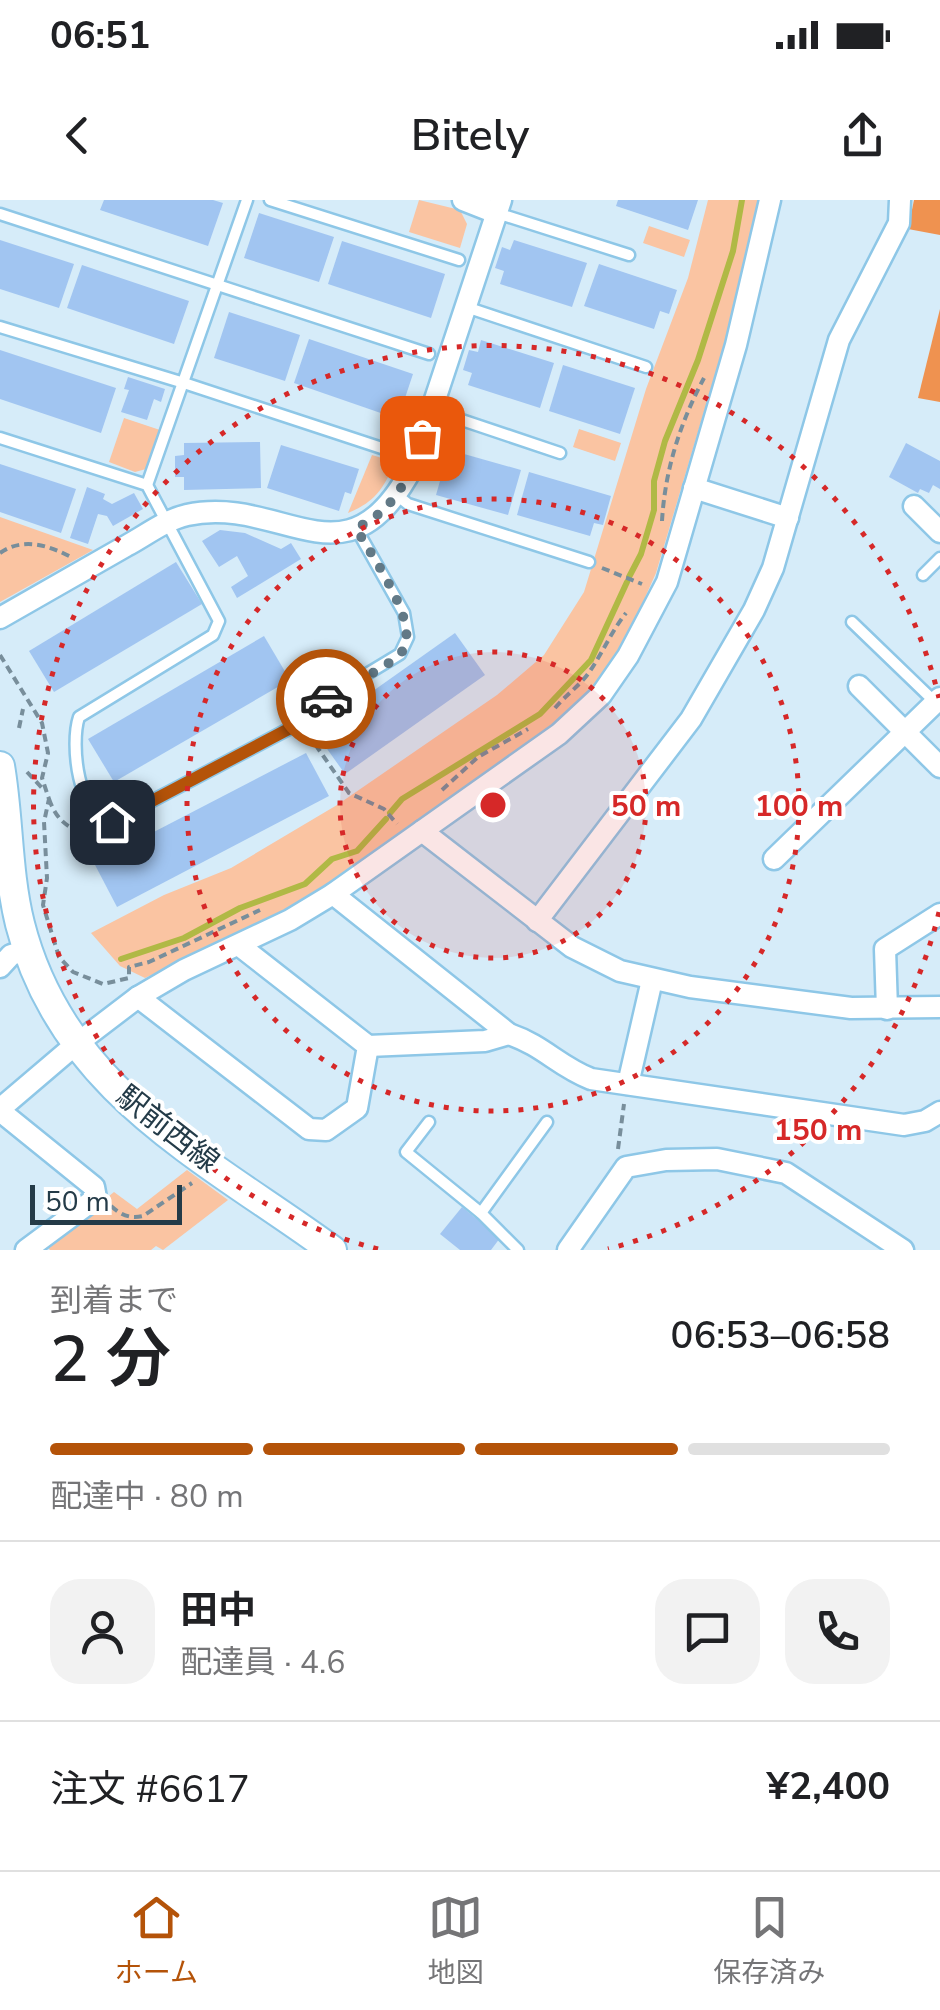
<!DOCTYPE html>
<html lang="ja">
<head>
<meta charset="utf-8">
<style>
  :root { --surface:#fff; --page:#f2f2f2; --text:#202124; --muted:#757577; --line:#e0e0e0; --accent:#b45309 }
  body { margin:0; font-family:"Nunito Sans","Noto Sans JP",sans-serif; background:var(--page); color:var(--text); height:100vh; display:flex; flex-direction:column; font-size:38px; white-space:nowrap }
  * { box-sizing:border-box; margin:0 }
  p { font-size:32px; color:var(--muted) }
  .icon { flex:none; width:55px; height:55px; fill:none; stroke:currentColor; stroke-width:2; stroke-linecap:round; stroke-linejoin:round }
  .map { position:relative; height:1050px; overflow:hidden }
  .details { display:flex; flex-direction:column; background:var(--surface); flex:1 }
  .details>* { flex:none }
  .scale { position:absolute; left:30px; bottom:25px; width:152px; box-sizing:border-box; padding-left:10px; border:5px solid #243b48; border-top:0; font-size:28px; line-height:35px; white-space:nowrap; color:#243b48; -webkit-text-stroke:8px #fff; paint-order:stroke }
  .pin { position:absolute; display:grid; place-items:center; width:85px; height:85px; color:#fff; margin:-42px; border-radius:20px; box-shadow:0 5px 15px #0006 }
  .courier { position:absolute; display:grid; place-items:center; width:100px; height:100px; margin:-50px; border:8px solid #b45309; border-radius:50%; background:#fff; color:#222; box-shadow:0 2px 12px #0007 }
  .head em { font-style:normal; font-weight:600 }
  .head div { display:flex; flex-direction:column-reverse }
  .head { display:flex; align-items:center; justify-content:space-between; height:170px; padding:0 50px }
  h1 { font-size:65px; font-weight:600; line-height:75px }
  .bar { display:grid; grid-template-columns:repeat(4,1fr); gap:15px 10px; align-content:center; height:120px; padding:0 50px }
  .bar i { height:12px; border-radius:8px; background:var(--line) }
  .bar .on { background:var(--accent) }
  .bar p { grid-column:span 4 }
  .line { display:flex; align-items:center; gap:25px; padding:0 50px; border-top:2px solid var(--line) }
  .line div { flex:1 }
  .round { display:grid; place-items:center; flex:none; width:105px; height:105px; border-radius:30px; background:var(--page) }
  .status { display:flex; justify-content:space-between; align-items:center; height:70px; padding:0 50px; background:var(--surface); direction:ltr }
  .status svg { height:28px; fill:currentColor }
  header { display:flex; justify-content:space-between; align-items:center; height:130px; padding:0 50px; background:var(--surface); font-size:45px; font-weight:600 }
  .tabs { display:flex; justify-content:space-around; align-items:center; height:140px; border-top:2px solid var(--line); background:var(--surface); font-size:28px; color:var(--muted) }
  .tabs a { display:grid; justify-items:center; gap:5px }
  .tabs .on { color:var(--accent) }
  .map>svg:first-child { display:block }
  .green { fill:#fac4a2 }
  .forest { fill:#ef9250 }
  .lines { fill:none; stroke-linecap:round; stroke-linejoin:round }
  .stream { stroke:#b0b945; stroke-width:6 }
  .building { fill:#a1c5f1 }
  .lane-casing { stroke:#8ec7e7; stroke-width:15 }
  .street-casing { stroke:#8ec7e7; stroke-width:25 }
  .secondary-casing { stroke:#8ec7e7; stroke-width:32 }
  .path { stroke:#788e9b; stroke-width:4; stroke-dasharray:8 5; stroke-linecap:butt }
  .lane { stroke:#fff; stroke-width:10 }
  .street { stroke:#fff; stroke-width:20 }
  .secondary { stroke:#fff; stroke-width:28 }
  .done { stroke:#627986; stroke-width:10; stroke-dasharray:0 18 }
  .route { stroke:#b45309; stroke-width:12 }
  .ring { fill:none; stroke:#d62828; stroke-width:5; stroke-dasharray:5 10 }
  .labels { text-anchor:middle; stroke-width:8; stroke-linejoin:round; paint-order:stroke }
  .street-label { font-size:30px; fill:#243b48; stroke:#fff }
  .centre { fill:#d62828; stroke:#fff; stroke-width:5 }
  .ring-label { font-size:30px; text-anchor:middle; font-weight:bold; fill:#d62828; stroke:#fff; stroke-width:8; stroke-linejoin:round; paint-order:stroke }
</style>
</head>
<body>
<div class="status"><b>06:51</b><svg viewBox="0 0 49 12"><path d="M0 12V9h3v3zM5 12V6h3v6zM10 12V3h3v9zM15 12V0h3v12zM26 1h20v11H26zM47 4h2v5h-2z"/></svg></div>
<header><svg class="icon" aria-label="back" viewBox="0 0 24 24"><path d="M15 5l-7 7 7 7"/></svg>Bitely<svg class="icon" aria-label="share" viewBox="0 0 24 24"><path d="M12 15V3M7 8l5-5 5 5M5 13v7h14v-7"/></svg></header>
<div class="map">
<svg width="940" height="1050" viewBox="0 0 940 1050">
  <rect width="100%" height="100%" fill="#d6ecf9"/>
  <g class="green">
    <path d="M 419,0 L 460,10 L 467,24 L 460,48 L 409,32 Z"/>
    <path d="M 708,0 L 759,0 L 728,131 L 656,373 L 618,458 L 577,510 L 449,604 L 288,710 L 145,778 L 120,766 L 91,733 L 164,695 L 231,668 L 337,605 L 497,495 L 544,455 L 584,392 L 646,189 L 688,78 Z"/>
    <path d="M 649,26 L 690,40 L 684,57 L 643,43 Z"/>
    <path d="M 124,218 L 160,230 L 146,269 L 135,272 L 109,262 Z"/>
    <path d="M 579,229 L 621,243 L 615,261 L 573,247 Z"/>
    <path d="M 372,255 L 395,262 C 384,288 375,302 348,313 Z"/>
    <path d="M 0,317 L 93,350 L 0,402 Z"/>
    <path d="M 187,970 L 228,1000 L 163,1050 L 156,1046 L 151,1050 L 50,1050 L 47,1046 L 114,992 L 137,1009 Z"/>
  </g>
  <g class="forest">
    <path d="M 914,0 L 940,0 L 940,35 L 908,29 Z"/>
    <path d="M 940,109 L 940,202 L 918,198 Z"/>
  </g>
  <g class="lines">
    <g class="stream">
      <path d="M 629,377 L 641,354 L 654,310 L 654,281 L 665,241 L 698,160 L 733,51 L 742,0"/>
      <path d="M 390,613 L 402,599 L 540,514 L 591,460 L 627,382"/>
      <path d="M 121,759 L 184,738 L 240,708 L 305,684 L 332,659 L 357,651 L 386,619"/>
    </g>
  </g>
  <g class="building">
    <path d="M 104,0 L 213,0 L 223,3 L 208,46 L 100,10 Z"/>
    <path d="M 618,0 L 698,0 L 688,30 L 616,6 Z"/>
    <path d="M 259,13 L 334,37 L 319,82 L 244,58 Z"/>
    <path d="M 0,40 L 74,64 L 59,108 L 0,89 Z"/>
    <path d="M 514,40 L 587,63 L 572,107 L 500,84 L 504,71 L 495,68 L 502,47 L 510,50 Z"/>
    <path d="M 342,41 L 445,74 L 431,118 L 328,84 Z"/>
    <path d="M 599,64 L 677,90 L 669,114 L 660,111 L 654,129 L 584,106 Z"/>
    <path d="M 82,65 L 189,101 L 174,144 L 67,108 Z"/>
    <path d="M 229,112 L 300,135 L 285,181 L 214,158 Z"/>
    <path d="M 309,139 L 413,174 L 398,219 L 294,183 Z"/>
    <path d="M 481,140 L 554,163 L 540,208 L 468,185 L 472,173 L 463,170 L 469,150 L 478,152 Z"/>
    <path d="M 0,150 L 116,188 L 101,233 L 0,199 Z"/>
    <path d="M 563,165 L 635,188 L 620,234 L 549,211 Z"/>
    <path d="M 128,177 L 165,189 L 161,202 L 154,199 L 147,220 L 121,212 L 129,190 L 124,189 Z"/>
    <path d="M 260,242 L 261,288 L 184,290 L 184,277 L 175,277 L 175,256 L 184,255 L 184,243 Z"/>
    <path d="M 906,243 L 940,261 L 940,289 L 933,285 L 929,293 L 920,289 L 918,293 L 889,277 Z"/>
    <path d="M 281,245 L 359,269 L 351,294 L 345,292 L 339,311 L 267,288 Z"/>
    <path d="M 450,250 L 521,270 L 508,315 L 436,295 L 440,281 L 431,278 L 436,258 L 447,261 Z"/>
    <path d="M 0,264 L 76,289 L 61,333 L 0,312 Z"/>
    <path d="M 529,272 L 611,296 L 603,325 L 594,323 L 590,336 L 517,315 Z"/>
    <path d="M 87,287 L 105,294 L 103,299 L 112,304 L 134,293 L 143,309 L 113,326 L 107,316 L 98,314 L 88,344 L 70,338 Z"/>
    <path d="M 220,330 L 245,333 L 281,349 L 291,343 L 301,359 L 237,398 L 231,387 L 248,376 L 237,356 L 219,367 L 202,341 Z"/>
    <path d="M 176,362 L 202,404 L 54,492 L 29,451 Z"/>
    <path d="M 455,433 L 485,475 L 345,574 L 315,532 Z"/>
    <path d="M 264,436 L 290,480 L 114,582 L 88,539 Z"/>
    <path d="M 306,553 L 329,596 L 117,707 L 94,663 Z"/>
    <path d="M 462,1007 L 500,1038 L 491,1050 L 460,1050 L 440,1034 Z"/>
  </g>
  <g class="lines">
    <defs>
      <g id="lane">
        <path d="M 270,0 L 459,60"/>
        <path d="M 497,13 L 629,55"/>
        <path d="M 0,14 L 429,154"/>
        <path d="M 466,107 L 646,167"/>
        <path d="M 0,127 L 184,183 L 397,253"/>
        <path d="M 432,210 L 560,253"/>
        <path d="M 0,238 L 147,285 L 219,421 L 213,435 L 79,517 C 70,544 78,618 112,622 L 300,523 L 327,498 L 400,454 L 408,437 L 404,413 L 356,328"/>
        <path d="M 147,285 L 247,0"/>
        <path d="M 398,296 L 408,304 L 589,362"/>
        <path d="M 923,375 L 940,358"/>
        <path d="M 852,422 L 935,502"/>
        <path d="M 429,922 L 406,952 L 481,1013 L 518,1050"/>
        <path d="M 481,1013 L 547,922"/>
      </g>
      <g id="street">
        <path d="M 463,0 L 496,13"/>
        <path d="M 694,288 L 788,318"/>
        <path d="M 914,306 L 940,332"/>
        <path d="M 0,418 C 42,394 84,370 126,346 C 145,336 165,320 187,315 C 283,294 347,394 413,266 L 501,0"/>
        <path d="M 859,486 L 940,567"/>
        <path d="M 422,631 L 572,747 L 620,771 L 690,787 L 851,808 L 940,807"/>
        <path d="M 774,659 L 940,498"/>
        <path d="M 333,694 L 509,834 C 544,846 558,866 591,879 L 904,925 L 925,921 L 940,912"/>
        <path d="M 537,721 L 691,519 L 754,410 L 773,368 L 839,140 L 899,23 L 900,0"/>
        <path d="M 0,767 L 11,755 L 28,750"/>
        <path d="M 138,797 L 309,929 L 326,930 L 357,908 L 368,846 L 240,746"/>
        <path d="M 887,809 L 885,749 L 940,714"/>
        <path d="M 368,846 L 485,841 L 509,834"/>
        <path d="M 628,884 L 652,780"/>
        <path d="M 0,909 L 75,845 L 138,797 L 184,770 L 290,720 L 333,694 L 559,534 L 601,495 L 628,456 L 667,382 L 736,145 L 770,0"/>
        <path d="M 0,911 L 94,987 L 96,998 L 26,1050"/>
        <path d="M 568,1050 L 626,967 L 666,960 L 717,959 L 786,973 L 903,1050"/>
      </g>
      <path id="secondary" d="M 0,566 C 9,618 7,672 20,724 C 62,890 204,957 332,1050"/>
    </defs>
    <use href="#lane" class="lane-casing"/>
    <use href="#street" class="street-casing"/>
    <use href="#secondary" class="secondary-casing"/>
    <g class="path">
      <path d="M 662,321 C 665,270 680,223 704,178"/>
      <path d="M 0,353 C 23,337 48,345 71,357"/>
      <path d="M 602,368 L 642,384"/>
      <path d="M 0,455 L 42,523 L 48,553 L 42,578 L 49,599 L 44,622 L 47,678 L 43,705 L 59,757 L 73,772 L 103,784 L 129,778 L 129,767 L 149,762 L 260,710"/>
      <path d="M 555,508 C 565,496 579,486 588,474 C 602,454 611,432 626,413"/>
      <path d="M 19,528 L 23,509"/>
      <path d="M 308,534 L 349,593 L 384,609 L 397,624"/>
      <path d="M 27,572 L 44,590"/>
      <path d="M 442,590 L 478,557 L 528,529"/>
      <path d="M 49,599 C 57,622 71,631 95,636 L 100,631"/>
      <path d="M 618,949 L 624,904"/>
      <path d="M 111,1006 C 121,1015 130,1019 143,1016 L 192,983"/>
    </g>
    <use href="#lane" class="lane"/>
    <use href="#street" class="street"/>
    <use href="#secondary" class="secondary"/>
  </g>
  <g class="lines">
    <path class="done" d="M 326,499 C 345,487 385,469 400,454 C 425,428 370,354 356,328 C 395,310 409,278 422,238"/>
    <path class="route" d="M 112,622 L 300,523 L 326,499"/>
  </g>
  <circle cx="493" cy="605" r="153" fill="#d62828" fill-opacity=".12"/>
  <g class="ring">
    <circle cx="493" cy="605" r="153"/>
    <circle cx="493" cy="605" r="306"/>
    <path d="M939 712A459 459 0 0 1 608 1049M378 1049A459 459 0 1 1 939 498"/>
  </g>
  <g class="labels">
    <g class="street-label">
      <text transform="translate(168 929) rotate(38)" y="10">駅前西線</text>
    </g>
  </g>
  <circle cx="493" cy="605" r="15" class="centre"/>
  <g class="ring-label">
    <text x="646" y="616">50 m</text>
    <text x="799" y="616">100 m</text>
    <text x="818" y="940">150 m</text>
  </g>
</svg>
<div class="scale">50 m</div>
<div class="pin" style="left:422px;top:238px;background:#ea580c"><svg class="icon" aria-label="bag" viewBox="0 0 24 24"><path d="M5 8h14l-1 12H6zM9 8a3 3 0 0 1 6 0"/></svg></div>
<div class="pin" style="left:112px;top:622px;background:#1f2937"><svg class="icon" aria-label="home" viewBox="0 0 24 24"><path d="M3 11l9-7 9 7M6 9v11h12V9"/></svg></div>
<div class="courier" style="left:326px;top:499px"><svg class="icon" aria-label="car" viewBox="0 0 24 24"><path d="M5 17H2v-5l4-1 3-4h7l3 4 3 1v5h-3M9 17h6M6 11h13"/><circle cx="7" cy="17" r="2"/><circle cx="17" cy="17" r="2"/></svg></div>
</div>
<section class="details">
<div class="head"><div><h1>2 分</h1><p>到着まで</p></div><em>06:53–06:58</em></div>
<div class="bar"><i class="on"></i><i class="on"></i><i class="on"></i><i></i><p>配達中 · 80 m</p></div>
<div class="line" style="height:180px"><a class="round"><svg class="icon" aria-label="person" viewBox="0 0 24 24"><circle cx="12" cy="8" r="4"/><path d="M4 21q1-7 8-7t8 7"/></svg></a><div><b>田中</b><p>配達員 · 4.6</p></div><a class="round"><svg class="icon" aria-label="chat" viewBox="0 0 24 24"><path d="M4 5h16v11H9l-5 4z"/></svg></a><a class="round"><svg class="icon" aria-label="phone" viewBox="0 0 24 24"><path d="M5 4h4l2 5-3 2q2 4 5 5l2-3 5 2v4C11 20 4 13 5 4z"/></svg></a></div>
<div class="line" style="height:130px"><div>注文 #6617</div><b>¥2,400</b></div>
</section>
<nav class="tabs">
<a class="on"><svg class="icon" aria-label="home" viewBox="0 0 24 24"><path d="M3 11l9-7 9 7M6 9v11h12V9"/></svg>ホーム</a>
<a><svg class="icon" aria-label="map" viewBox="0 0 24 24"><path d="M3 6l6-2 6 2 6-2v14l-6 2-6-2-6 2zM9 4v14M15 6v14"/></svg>地図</a>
<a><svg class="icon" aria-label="saved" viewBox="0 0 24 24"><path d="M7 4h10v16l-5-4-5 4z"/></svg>保存済み</a>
</nav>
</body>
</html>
